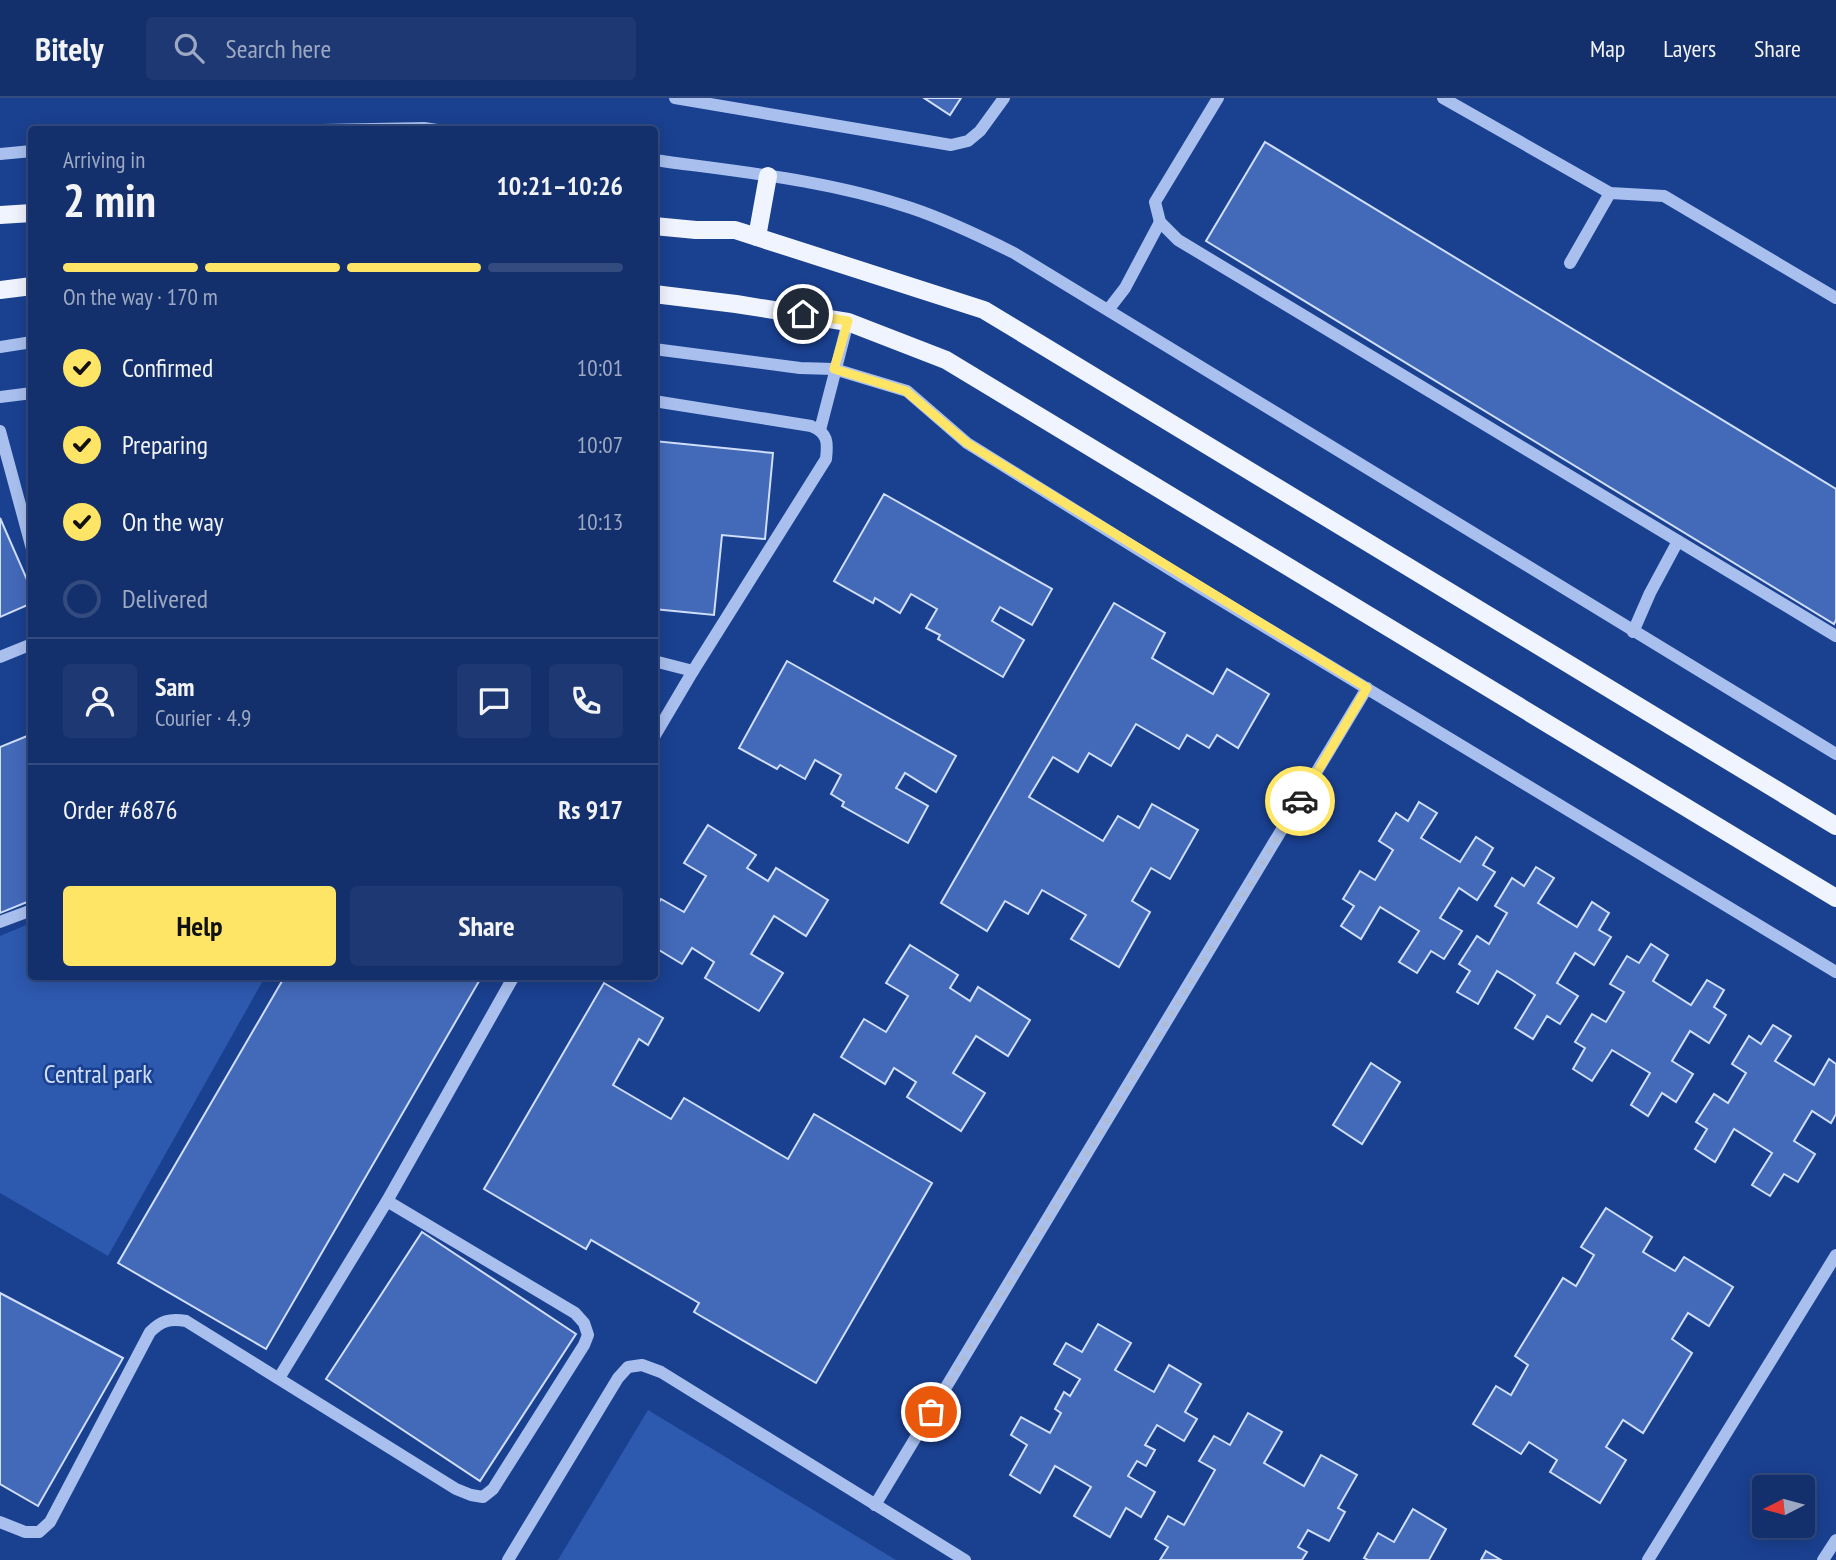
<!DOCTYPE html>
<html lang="en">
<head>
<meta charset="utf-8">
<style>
  :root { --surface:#14306c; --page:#1d3872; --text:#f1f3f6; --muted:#9da9c2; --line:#334b7f; --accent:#ffe566 }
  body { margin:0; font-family:"PT Sans Narrow",sans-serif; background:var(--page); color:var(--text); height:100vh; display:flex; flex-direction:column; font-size:26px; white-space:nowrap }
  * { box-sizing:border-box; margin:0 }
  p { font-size:23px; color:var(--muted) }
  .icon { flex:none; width:38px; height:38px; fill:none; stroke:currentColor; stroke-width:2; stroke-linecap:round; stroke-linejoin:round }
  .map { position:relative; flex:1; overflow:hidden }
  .side { position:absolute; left:28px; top:28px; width:630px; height:854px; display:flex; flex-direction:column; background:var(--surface); border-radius:7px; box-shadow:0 4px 18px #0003,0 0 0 2px var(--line) }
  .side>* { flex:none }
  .needle { width:46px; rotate:264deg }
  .fabs { position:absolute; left:1752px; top:1377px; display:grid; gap:14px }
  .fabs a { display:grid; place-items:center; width:63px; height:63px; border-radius:7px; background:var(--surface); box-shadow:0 4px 18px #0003,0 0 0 2px var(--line); font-size:35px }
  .pin { position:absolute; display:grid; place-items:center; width:60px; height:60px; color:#fff; margin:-30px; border:4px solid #fff; border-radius:50%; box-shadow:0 2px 7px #0007 }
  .courier { position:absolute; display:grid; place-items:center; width:70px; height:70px; margin:-35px; border:5px solid #ffe566; border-radius:50%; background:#fff; color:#222; box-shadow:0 2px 9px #0007 }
  .summary em { font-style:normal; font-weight:700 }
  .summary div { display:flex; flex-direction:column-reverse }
  .summary { display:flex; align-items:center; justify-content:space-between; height:119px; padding:0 35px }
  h1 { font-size:46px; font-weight:700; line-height:52px }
  .bar { display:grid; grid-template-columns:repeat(4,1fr); gap:10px 7px; align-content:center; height:84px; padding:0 35px }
  .bar i { height:9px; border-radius:5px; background:var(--line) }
  .bar .active { background:var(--accent) }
  .bar p { grid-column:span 4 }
  .line { display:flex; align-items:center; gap:18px; padding:0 35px; border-top:2px solid var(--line) }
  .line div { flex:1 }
  .round { display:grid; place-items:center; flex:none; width:74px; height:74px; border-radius:7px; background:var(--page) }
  ol { padding:0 35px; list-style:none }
  li { display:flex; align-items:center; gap:21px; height:77px }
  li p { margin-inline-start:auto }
  li .icon { padding:7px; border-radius:50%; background:var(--accent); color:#111; stroke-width:4 }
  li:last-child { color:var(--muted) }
  li i { width:38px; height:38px; border:4px solid var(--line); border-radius:50% }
  .primary-button { display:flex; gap:14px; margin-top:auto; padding:14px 35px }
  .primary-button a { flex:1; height:80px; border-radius:7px; background:var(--accent); color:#111; font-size:28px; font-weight:700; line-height:80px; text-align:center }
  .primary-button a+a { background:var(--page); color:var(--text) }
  header { display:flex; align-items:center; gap:42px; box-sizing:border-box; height:98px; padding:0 35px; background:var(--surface); border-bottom:2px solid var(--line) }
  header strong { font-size:33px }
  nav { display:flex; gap:38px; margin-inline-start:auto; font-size:24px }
  .search { width:490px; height:63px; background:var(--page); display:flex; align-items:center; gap:18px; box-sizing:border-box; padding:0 24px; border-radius:7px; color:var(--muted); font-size:26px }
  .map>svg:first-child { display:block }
  .green { fill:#2d59af }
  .building { fill:#4369b9; stroke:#cfdefa; stroke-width:2 }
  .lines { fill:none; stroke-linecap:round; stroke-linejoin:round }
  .minor { stroke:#a9c0ef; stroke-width:12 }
  .major { stroke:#f0f4ff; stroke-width:18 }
  .done { stroke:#afbcd8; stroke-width:7; stroke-dasharray:0 12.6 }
  .route { stroke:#ffe566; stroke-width:9 }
  .labels { text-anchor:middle; stroke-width:5; stroke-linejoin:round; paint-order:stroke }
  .park-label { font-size:26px; fill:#cfdefa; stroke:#1a4090 }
</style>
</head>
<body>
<header>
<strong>Bitely</strong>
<div class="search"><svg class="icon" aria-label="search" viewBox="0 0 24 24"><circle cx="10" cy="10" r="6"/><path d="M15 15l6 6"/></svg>Search here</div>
<nav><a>Map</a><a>Layers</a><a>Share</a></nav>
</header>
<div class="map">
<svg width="1836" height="1462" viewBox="0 0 1836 1462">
  <rect width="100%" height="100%" fill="#1a4090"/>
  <g class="green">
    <path d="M 31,825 L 32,878 L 265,879 L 108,1158 L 0,1095 L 0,838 Z"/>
    <path d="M 648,1312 L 896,1462 L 558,1462 Z"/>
  </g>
  <g class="building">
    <path d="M 924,0 L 961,0 L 950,17 Z"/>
    <path d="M 1265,44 L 1836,391 L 1836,522 L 1834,526 L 1206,143 Z"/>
    <path d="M 654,343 L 773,355 L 765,441 L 722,437 L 714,517 L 654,511 Z"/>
    <path d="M 884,396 L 1052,491 L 1032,527 L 1000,509 L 992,523 L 1024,542 L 1003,579 L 938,541 L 940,537 L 926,530 L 937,511 L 911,496 L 900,515 L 875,500 L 873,505 L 834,483 Z"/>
    <path d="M 0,420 L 32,493 L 32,505 L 0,519 Z"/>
    <path d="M 1114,505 L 1165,535 L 1152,560 L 1213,596 L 1227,571 L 1269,596 L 1238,650 L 1217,637 L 1209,650 L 1187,637 L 1179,651 L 1136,626 L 1111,668 L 1089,655 L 1078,674 L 1053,659 L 1029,699 L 1103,743 L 1118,718 L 1139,730 L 1152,706 L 1198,732 L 1170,781 L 1151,770 L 1132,803 L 1150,814 L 1119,869 L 1071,841 L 1086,817 L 1042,792 L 1028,816 L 1005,803 L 987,833 L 941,805 Z"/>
    <path d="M 787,563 L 956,658 L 936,694 L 905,675 L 896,690 L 928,708 L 908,745 L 842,708 L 844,704 L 831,696 L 841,677 L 815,662 L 805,681 L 780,667 L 777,671 L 739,650 Z"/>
    <path d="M 32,636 L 32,802 L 0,815 L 0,649 Z"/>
    <path d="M 1419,704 L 1437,715 L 1421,740 L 1460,764 L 1476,739 L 1493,750 L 1483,767 L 1495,774 L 1477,802 L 1459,790 L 1440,820 L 1462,833 L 1444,861 L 1431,853 L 1417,875 L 1399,864 L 1419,833 L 1380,809 L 1361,841 L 1341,828 L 1354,808 L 1343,801 L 1360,773 L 1375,782 L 1393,752 L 1379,743 L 1396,715 L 1408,723 Z"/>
    <path d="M 708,727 L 756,757 L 747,770 L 768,783 L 776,770 L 828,802 L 806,838 L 774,818 L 751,856 L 783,875 L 759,913 L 705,880 L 714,864 L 692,850 L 682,866 L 654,849 L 654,812 L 661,801 L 684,814 L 706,778 L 684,765 Z"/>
    <path d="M 1536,769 L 1554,780 L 1538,805 L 1577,829 L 1592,804 L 1609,815 L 1599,832 L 1611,839 L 1594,867 L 1575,855 L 1557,885 L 1578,898 L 1560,926 L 1547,918 L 1533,941 L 1515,930 L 1535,897 L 1512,882 L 1497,873 L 1478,906 L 1457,894 L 1470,873 L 1459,866 L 1477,838 L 1489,846 L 1507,815 L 1495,808 L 1512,780 L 1524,788 Z"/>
    <path d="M 1651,846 L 1668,857 L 1653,883 L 1691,907 L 1707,882 L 1724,892 L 1714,909 L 1726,917 L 1709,945 L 1690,933 L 1672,963 L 1693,976 L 1676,1004 L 1662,995 L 1648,1018 L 1631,1007 L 1650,975 L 1612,952 L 1592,983 L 1573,971 L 1585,950 L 1575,944 L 1592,916 L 1606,924 L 1624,894 L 1610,886 L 1627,858 L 1639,865 Z"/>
    <path d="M 910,847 L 958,877 L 950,890 L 970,903 L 978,889 L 1030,922 L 1008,958 L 976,938 L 953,975 L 985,995 L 961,1033 L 907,999 L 916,984 L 894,970 L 885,986 L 841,959 L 864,921 L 886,934 L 908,898 L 886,885 Z"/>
    <path d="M 285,878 L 482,878 L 266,1251 L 118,1165 Z"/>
    <path d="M 604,885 L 663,920 L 648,947 L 639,941 L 613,987 L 671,1021 L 684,1000 L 788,1061 L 814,1016 L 932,1085 L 816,1285 L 694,1214 L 699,1205 L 591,1142 L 586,1151 L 484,1091 Z"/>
    <path d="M 1773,927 L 1791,938 L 1775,963 L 1814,987 L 1829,961 L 1836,966 L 1836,1016 L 1831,1025 L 1812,1013 L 1794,1043 L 1815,1056 L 1798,1084 L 1784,1076 L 1770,1098 L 1752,1087 L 1772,1055 L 1734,1031 L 1715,1064 L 1695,1051 L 1707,1031 L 1696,1024 L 1714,996 L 1728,1005 L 1746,975 L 1732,966 L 1749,938 L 1761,946 Z"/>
    <path d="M 1371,965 L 1400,984 L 1362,1046 L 1333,1027 Z"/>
    <path d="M 1606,1110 L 1652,1139 L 1643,1154 L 1675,1173 L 1684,1159 L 1733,1189 L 1709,1228 L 1688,1215 L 1672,1241 L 1692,1255 L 1643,1335 L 1623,1322 L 1606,1349 L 1626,1362 L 1600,1405 L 1550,1374 L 1557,1362 L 1529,1344 L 1521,1356 L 1473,1326 L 1496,1288 L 1511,1297 L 1528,1267 L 1515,1258 L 1563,1180 L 1576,1188 L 1594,1157 L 1581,1149 Z"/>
    <path d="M 422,1134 L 576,1236 L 480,1383 L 326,1281 Z"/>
    <path d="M 0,1195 L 123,1260 L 38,1408 L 0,1386 Z"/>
    <path d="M 1098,1226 L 1131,1245 L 1115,1272 L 1154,1294 L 1169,1267 L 1201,1286 L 1185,1314 L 1197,1321 L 1184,1343 L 1157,1327 L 1145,1347 L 1155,1352 L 1146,1368 L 1137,1363 L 1128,1378 L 1155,1394 L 1141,1419 L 1126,1410 L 1110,1439 L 1074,1418 L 1091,1389 L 1055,1368 L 1040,1395 L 1010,1377 L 1027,1347 L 1011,1337 L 1021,1319 L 1050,1335 L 1061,1315 L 1055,1311 L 1064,1294 L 1070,1298 L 1080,1281 L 1054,1266 L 1066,1245 L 1082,1254 Z"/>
    <path d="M 1248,1315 L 1282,1334 L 1264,1365 L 1304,1388 L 1321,1357 L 1357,1377 L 1338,1410 L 1345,1414 L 1329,1443 L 1308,1432 L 1298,1449 L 1307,1454 L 1302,1462 L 1160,1462 L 1168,1449 L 1155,1441 L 1168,1418 L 1184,1427 L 1215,1372 L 1199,1363 L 1214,1338 L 1230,1347 Z"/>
    <path d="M 1413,1411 L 1446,1431 L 1429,1462 L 1368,1462 L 1364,1460 L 1378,1435 L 1394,1444 Z"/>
    <path d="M 1486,1453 L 1501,1462 L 1481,1462 Z"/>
  </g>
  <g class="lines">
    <g class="minor">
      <path d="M 675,0 L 951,47 L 968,43 L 980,33 L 1004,0"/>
      <path d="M 1218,0 L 1155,104 L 1160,124 L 1178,142 L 1836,538"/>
      <path d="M 1443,0 L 1610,95 L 1664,98 L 1836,200"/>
      <path d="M 322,32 L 424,30 L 437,32"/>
      <path d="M 0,56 L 32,53"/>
      <path d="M 654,62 C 741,74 828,82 911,110 C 947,122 980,138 1014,155 L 1836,656"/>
      <path d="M 1570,165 L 1610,95"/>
      <path d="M 1108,212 L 1125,190 L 1160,124"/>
      <path d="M 0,249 L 32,244"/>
      <path d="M 654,251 L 800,270 L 834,271 L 907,293 L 967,345 L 1179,477 L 1836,874"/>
      <path d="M 0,299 L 32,295"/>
      <path d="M 654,303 L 811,328 C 828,335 828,344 826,361 L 693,573 L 654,639"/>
      <path d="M 820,332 L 848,224"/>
      <path d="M 0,333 L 32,451"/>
      <path d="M 1633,534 L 1650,495 L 1678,443"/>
      <path d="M 0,559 L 32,546"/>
      <path d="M 654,563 L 693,573"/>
      <path d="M 0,824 L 32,812"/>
      <path d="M 279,1280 L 387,1103 L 514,878"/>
      <path d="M 875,1407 L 1367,590"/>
      <path d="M 0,1424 L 25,1434 L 39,1434 L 50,1424 L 150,1234 C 161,1223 170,1220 186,1223 L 456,1391 L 471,1397 L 483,1399 L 493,1391 L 584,1247 L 588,1237 L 584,1225 L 575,1215 L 387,1103"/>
      <path d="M 508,1462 L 618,1280 L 628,1269 L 642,1267 L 661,1274 L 965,1462"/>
      <path d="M 1648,1462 L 1836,1157"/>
      <path d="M 1823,1462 L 1836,1442"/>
    </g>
    <g class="major">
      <path d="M 0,117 L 32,115"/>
      <path d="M 654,128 L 696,132 L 735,132 L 984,212 L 1836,728"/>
      <path d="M 757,139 L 768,78"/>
      <path d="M 0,192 L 32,188"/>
      <path d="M 654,196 L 736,206 L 848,224 L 946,262 L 1836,800"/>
    </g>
  </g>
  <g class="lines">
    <path class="done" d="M 931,1314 L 1300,703"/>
    <path class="route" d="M 803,216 L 848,223 L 834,271 L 906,293 L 967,345 L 1367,590 L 1300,703"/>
  </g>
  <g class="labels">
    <g class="park-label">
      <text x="98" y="985">Central park</text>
    </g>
  </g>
</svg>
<div class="fabs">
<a><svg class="needle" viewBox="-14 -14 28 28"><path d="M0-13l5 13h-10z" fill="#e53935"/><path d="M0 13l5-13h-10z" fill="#9da9c2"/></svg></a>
</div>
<div class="pin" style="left:931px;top:1314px;background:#ea580c"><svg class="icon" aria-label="bag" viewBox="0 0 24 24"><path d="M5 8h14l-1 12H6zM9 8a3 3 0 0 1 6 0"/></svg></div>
<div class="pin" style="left:803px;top:216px;background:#1f2937"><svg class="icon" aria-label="home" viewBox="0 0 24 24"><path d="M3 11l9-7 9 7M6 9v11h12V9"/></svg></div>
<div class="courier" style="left:1300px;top:703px"><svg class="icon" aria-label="car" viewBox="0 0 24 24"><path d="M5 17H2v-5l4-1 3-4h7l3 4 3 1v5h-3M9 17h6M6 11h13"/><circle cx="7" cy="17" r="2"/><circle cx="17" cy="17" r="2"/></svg></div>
<section class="side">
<div class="summary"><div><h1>2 min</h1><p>Arriving in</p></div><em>10:21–10:26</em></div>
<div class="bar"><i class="active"></i><i class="active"></i><i class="active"></i><i></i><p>On the way · 170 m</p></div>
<ol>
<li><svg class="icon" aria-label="check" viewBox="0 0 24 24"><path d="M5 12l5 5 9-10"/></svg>Confirmed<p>10:01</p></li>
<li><svg class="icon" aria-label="check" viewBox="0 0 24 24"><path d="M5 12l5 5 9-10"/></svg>Preparing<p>10:07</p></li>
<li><svg class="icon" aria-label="check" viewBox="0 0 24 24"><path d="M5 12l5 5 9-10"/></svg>On the way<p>10:13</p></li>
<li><i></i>Delivered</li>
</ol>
<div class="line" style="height:126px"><a class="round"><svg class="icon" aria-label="person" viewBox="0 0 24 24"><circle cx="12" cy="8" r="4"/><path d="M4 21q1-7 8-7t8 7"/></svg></a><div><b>Sam</b><p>Courier · 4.9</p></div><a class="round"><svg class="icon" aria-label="chat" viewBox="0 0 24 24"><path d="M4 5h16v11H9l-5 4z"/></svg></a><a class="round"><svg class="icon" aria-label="phone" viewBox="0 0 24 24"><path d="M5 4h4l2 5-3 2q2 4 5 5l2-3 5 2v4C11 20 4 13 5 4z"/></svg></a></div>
<div class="line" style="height:91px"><div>Order #6876</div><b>Rs 917</b></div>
<div class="primary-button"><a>Help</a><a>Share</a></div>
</section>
</div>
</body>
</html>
